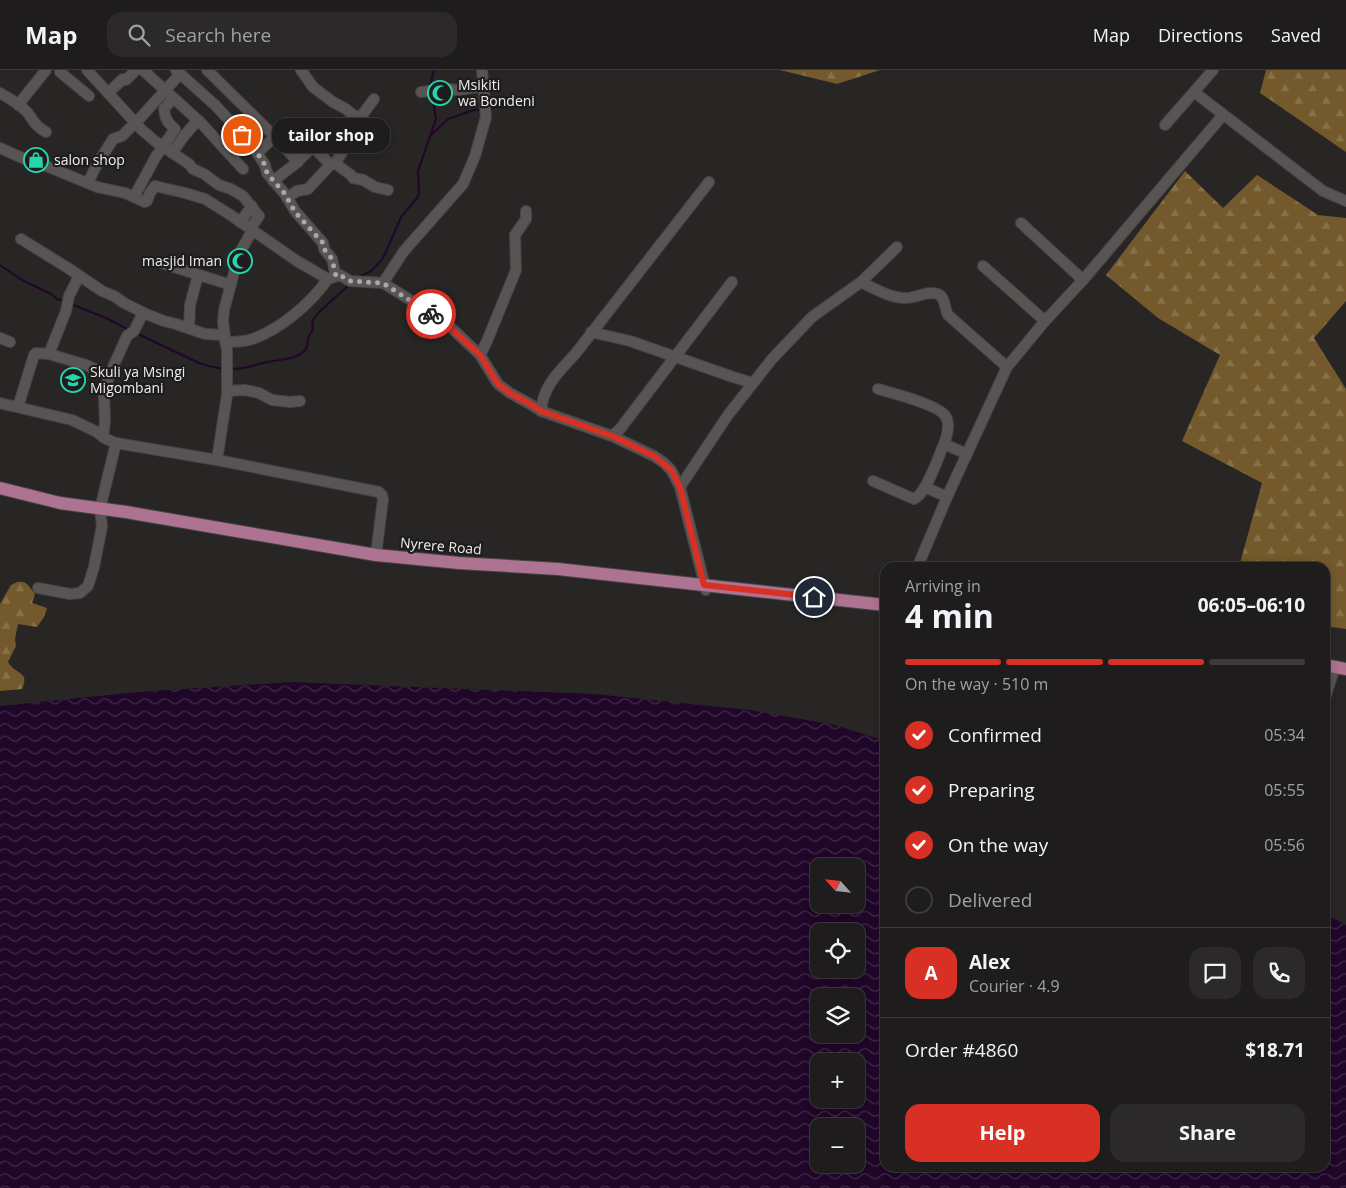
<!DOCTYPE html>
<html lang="en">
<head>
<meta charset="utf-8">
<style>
  :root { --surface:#1e1c1c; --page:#2b2929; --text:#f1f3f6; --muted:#a1a1a3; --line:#3c3a3b; --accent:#d93025 }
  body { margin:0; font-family:"Open Sans",sans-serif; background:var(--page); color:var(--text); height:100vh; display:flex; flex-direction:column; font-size:19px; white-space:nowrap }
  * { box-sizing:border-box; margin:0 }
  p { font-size:16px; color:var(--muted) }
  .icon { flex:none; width:28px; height:28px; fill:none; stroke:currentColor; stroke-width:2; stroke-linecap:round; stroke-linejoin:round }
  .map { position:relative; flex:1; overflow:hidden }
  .details { position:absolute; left:880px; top:492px; width:450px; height:610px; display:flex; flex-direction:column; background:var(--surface); border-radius:15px; box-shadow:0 2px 8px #0003,0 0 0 1px var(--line) }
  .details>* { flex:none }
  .needle { width:32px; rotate:297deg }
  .tools { position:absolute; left:810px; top:788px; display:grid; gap:10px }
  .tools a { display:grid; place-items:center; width:55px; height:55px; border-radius:10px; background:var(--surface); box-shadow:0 2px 8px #0003,0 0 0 1px var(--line); font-size:25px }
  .pin { position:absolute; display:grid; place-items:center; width:42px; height:42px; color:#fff; margin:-21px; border:2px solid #fff; border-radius:50%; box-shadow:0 1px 5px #0007 }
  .courier { position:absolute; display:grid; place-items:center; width:50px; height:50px; margin:-25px; border:4px solid #d93025; border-radius:50%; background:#fff; color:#222; box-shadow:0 1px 6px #0007 }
  .bubble { position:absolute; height:35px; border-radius:15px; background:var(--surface); box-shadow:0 2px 8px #0003,0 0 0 1px var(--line); font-size:16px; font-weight:700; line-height:35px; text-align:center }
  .summary em { font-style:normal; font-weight:700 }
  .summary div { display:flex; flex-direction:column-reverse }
  .summary { display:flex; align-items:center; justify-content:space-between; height:85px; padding:0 25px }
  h1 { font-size:32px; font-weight:700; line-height:38px }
  .bar { display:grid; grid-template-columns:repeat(4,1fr); gap:8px 5px; align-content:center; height:60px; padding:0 25px }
  .bar i { height:6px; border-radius:4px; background:var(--line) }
  .bar .on { background:var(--accent) }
  .bar p { grid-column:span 4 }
  .line { display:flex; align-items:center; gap:12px; padding:0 25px; border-top:1px solid var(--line) }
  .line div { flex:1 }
  .round { display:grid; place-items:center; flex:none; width:52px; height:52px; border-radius:15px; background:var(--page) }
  ol { padding:0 25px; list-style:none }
  li { display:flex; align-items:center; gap:15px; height:55px }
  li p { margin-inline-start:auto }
  li .icon { padding:5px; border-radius:50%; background:var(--accent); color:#fff; stroke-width:4 }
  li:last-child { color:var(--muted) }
  li i { width:28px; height:28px; border:2px solid var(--line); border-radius:50% }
  .cta { display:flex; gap:10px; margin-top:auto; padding:10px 25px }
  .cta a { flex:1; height:58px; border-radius:15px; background:var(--accent); color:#fff; font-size:20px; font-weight:700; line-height:58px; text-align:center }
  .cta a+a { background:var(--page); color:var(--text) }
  header { display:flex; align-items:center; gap:30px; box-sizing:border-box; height:70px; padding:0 25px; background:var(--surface); border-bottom:1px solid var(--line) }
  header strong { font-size:24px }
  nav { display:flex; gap:28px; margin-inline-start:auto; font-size:18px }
  .search { width:350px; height:45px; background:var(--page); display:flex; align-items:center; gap:12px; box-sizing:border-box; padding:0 18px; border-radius:15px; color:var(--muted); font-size:19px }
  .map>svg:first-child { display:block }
  .forest { fill:url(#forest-firs) }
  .water { fill:url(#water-waves); fill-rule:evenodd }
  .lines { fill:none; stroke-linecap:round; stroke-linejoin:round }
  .stream { stroke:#200629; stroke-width:2 }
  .minor-casing { stroke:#464444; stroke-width:12 }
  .major-casing { stroke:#464444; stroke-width:14 }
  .minor { stroke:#585454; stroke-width:10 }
  .major { stroke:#ad7391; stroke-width:12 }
  .done { stroke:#a9a7a7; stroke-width:5; stroke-dasharray:0 9 }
  .route { stroke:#d93025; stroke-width:6 }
  .labels { text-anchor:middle; stroke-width:4.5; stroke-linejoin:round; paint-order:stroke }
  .poi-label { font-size:14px; fill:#efeded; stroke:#1e1c1c; text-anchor:start }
  .street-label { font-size:14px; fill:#efeded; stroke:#1e1c1c }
</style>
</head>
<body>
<header>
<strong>Map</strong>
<div class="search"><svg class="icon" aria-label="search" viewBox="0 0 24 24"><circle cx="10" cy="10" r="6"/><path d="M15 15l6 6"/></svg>Search here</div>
<nav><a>Map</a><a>Directions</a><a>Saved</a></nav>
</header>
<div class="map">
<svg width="1346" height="1118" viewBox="0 0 1346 1118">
  <defs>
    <pattern id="forest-firs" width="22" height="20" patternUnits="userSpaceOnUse" patternTransform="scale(1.25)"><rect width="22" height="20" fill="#73592b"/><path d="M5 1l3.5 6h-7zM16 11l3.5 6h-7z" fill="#87714a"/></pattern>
    <pattern id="water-waves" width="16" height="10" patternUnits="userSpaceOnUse" patternTransform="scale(1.25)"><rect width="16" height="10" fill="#200629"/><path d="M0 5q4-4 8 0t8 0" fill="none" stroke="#412b48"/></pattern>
  </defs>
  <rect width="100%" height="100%" fill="#282525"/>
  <g class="forest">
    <path d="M 780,0 L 880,0 L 837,14 Z"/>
    <path d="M 1266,0 L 1346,0 L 1346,82 L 1260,23 Z"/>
    <path d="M 1185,101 L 1223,138 L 1257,105 L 1318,145 L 1346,148 L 1346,231 L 1314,268 L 1346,319 L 1346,559 L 1325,556 L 1325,498 L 1239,497 L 1262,413 L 1182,371 L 1220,285 L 1158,248 L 1106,205 Z"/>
    <path d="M 17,512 C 28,511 28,516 35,524 L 32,533 L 47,538 L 44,547 L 37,557 L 18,554 L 15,569 L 16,576 L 8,592 C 17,606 30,601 22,619 L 0,621 L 0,534 L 11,515 Z"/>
  </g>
  <path class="water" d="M 292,612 L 595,624 L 749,640 L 835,655 L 885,671 L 885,1098 L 1325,1098 L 1325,844 L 1346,855 L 1346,1118 L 0,1118 L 0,636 L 138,622 ZM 819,796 L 856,796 L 856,834 L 819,834 ZM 819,861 L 856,861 L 856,899 L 819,899 ZM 819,926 L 856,926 L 856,964 L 819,964 ZM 819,991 L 856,991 L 856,1029 L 819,1029 ZM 819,1056 L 856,1056 L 856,1094 L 819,1094 Z"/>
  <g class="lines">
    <g class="stream">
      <path d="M 432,17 L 431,11 L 434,0"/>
      <path d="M 488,39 L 519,31"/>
      <path d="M 431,65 L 448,49 L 474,40 L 481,40"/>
      <path d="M 0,195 L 22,210 L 51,224 L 57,229 L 65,231"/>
      <path d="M 359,207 L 371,201 L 381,191 L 386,182 L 401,147 L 417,128 L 419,123 L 418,101 L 436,49 L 432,24"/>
      <path d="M 71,234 L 106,248 L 129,260"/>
      <path d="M 138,264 L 199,293 L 209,296 L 223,299"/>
      <path d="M 230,299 C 244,300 255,294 268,292 C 281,289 295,290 304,281 C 309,277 307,271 309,266 C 310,264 311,262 313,259 C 311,253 313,250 317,244 L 350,214"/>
    </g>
    <defs>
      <g id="minor">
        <path d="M 87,0 L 142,60 L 156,72 L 189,94 L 193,99 L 204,104 L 219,115 L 231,119 L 243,126 L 259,146 L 250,159"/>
        <path d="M 143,0 L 202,54 L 243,99"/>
        <path d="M 176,0 L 216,36 L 252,75 L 265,95 L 267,103 L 285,124 L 295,141 L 323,173 L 324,179 L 332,189 L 336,206"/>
        <path d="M 207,0 L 272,64 L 298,92"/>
        <path d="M 301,0 L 313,17 L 333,32 L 346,39 L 353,45 L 361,47"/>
        <path d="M 60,2 L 89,26"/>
        <path d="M 421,22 L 447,19 L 458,20 L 484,16"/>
        <path d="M 1194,22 L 1323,121 L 1346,131"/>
        <path d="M 0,23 C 9,28 20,34 27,42 C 35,52 34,55 46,62"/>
        <path d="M 108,23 L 123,9 L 126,10 L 136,0"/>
        <path d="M 18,35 L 46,0"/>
        <path d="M 1165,55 L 1213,0"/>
        <path d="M 304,66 L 306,63 L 306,59 L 301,55 L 298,57 C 301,66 310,69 313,77"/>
        <path d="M 0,78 L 29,91 L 34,91 L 97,117 L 125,123 L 145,132 L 147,131 L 150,123 L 155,116 L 185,123 L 205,129 L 229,144 L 297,191 L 328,209 L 340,205 L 350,211 L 383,213 L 444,251 L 480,285 L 498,314 L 510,323 L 530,334 L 541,341 L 612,366 L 654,386 L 663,392 L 671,400 L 680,417 L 706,520"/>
        <path d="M 172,83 L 184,66 L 198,50"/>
        <path d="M 257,83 L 289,54 L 298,57"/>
        <path d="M 335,93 L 346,77 L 360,48 L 374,29"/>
        <path d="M 273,111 L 294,95 L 313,77 L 330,94 L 336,94 L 351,105 L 353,108 L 363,110 L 375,117 L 388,120"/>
        <path d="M 88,113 L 95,98 L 113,69 L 122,66 L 142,46 L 180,4"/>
        <path d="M 134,127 L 155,88 L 175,59 C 168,53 165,49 164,39 L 173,28"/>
        <path d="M 287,128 L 297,121 L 308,119 L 331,94"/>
        <path d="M 240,152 L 252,136"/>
        <path d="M 1021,153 L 1083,210"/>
        <path d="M 21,169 L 68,198 L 102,221 L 114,226 L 124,233 L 146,244 L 164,251 L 176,254 L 205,264 L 224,265"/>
        <path d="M 158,192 L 231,215"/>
        <path d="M 983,196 L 1045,251"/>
        <path d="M 79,206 L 69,226 L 66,241 L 49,284 L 86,295 L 109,306"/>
        <path d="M 861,212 C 875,219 890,228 906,228 C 916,228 929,220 938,224 C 946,228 944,238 948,245 L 1007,297"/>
        <path d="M 383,213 L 404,181 L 463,114 L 475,86 L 486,47 L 482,0"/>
        <path d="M 189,258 L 190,235 L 198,205"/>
        <path d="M 591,262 L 630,271 L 733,307 L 753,313"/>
        <path d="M 0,268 L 10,272"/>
        <path d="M 225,272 C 233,272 241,272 249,270 C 279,261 310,234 328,209"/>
        <path d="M 480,285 L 487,271 L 516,200 L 515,165 L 526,149 L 526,141"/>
        <path d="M 878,319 C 892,323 940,335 946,347 C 950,354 947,366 944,374 L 967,384"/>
        <path d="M 227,321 L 245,320 L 259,323 L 272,330 L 290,332 L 300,331"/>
        <path d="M 0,333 L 72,350 L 95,361 L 106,369 L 116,373 L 217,390 L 379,422 L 382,425 L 383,429 L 376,485"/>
        <path d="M 18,337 L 34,285 L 36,283 L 49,284"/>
        <path d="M 541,341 C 543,315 560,301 576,283 L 709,112"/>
        <path d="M 612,366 L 620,359 L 732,212"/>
        <path d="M 103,367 L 105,351 L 104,327 L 109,306 L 127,266 L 134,261 L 143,243"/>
        <path d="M 217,390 L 227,325 L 227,281 L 223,252 L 224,240 L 239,184 L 252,161"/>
        <path d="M 873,411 L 914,429 C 927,423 938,387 944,374"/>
        <path d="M 680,417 L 728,345 L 772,289 L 812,247 L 861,212 L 897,177"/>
        <path d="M 925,417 L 947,427"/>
        <path d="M 917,498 L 947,427 L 1007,297 L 1045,251 L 1083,210 L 1223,45"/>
        <path d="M 38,518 L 70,524 L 80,523 L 88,516 L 94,497 L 102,456 L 100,439 L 116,373"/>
        <path d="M 1325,628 L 1335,597"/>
      </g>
      <g id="major">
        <path d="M 0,418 L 60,433 L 126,442 L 376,485 L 459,493 L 558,499 L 885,535"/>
        <path d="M 1325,595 L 1346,599"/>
      </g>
    </defs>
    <use href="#minor" class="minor-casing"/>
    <use href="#major" class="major-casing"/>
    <use href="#minor" class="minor"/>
    <use href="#major" class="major"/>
  </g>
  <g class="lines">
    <path class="done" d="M 242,65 L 252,75 L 265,95 L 267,103 L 285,124 L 295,142 L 323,173 L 324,179 L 332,189 L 336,206 L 340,205 L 350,211 L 383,213 L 431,244"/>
    <path class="route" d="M 431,244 L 444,252 L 480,285 L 498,314 L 510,323 L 530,334 L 541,341 L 612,366 L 654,386 L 671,400 L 680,417 L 704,515 L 814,527"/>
  </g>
  <defs>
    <symbol id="mosque-ring" viewBox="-11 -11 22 22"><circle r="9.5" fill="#1e1c1c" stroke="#26d5ae" stroke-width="1.5"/><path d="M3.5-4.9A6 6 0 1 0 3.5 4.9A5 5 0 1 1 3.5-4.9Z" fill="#26d5ae"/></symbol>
    <symbol id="shop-ring" viewBox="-11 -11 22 22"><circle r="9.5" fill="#1e1c1c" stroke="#26d5ae" stroke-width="1.5"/><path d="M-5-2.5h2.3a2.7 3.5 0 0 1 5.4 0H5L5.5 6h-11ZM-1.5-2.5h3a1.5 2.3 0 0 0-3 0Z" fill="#26d5ae"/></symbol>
    <symbol id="school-ring" viewBox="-11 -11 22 22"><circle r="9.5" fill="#1e1c1c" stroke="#26d5ae" stroke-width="1.5"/><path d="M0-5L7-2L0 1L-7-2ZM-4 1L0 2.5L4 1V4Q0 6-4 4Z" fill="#26d5ae"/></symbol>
  </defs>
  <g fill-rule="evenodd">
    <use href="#mosque-ring" x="426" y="9" width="28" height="28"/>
    <use href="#shop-ring" x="22" y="76" width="28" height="28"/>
    <use href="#mosque-ring" x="226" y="177" width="28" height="28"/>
    <use href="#school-ring" x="59" y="296" width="28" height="28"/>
  </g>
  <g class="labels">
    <g class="poi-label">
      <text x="458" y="20">Msikiti<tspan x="458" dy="16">wa Bondeni</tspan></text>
      <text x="54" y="95">salon shop</text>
      <text x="222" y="196" text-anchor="end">masjid Iman</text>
      <text x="90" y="307">Skuli ya Msingi<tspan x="90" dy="16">Migombani</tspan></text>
    </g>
    <g class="street-label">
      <text transform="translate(441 476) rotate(5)" y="5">Nyrere Road</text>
    </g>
  </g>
</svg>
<div class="tools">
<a><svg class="needle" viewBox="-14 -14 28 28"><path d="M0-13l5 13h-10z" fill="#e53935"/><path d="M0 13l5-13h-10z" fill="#a1a1a3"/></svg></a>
<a><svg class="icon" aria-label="locate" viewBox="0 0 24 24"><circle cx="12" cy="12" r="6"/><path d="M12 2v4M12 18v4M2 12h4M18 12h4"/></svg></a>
<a><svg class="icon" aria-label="layers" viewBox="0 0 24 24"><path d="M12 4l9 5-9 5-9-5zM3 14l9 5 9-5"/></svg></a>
<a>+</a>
<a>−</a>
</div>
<div class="pin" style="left:242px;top:65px;background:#ea580c"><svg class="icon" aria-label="bag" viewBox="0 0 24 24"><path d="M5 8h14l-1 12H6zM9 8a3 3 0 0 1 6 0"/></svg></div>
<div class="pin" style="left:814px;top:527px;background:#1f2937"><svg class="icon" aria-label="home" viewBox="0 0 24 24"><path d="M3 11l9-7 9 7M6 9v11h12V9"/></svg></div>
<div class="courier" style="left:431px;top:244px"><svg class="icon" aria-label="bike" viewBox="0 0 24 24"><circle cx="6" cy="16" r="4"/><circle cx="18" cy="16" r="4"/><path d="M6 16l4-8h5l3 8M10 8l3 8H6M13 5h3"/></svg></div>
<div class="bubble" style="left:272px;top:48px;width:118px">tailor shop</div>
<section class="details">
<div class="summary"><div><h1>4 min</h1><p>Arriving in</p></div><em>06:05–06:10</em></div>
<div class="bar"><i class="on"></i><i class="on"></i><i class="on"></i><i></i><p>On the way · 510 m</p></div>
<ol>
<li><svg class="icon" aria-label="check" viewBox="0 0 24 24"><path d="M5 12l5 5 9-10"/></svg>Confirmed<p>05:34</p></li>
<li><svg class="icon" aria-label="check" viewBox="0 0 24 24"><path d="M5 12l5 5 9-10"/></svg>Preparing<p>05:55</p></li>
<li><svg class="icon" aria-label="check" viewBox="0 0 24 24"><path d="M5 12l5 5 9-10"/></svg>On the way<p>05:56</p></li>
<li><i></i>Delivered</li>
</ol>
<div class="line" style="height:90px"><b class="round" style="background:var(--accent);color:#fff">A</b><div><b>Alex</b><p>Courier · 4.9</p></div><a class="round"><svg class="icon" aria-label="chat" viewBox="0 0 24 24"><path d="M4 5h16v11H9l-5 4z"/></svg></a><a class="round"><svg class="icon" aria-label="phone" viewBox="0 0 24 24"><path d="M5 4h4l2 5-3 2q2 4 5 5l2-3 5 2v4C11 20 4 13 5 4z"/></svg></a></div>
<div class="line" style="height:65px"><div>Order #4860</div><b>$18.71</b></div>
<div class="cta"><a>Help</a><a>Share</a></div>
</section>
</div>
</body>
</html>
